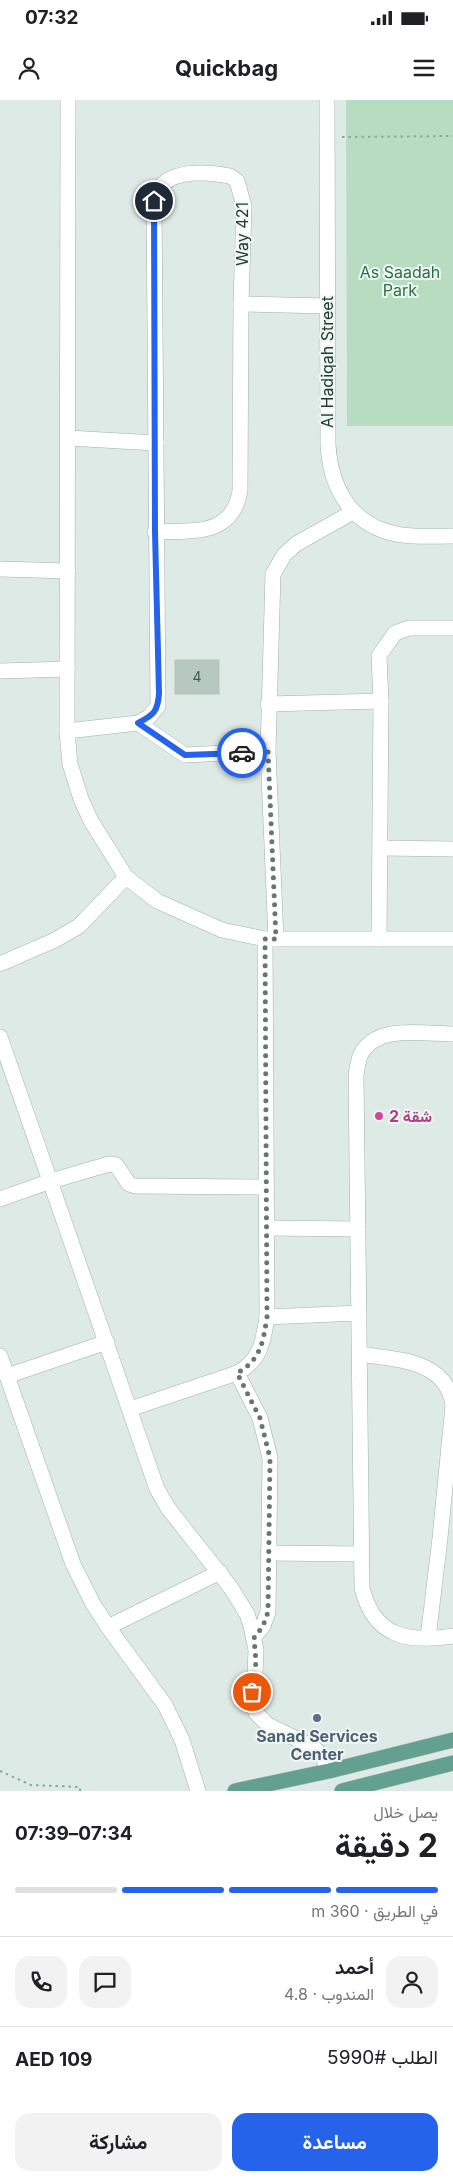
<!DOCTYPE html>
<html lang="ar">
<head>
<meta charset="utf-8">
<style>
  :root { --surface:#fff; --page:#f2f2f2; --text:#202124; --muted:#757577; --line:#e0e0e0; --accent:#2563eb }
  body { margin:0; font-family:Inter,Vazirmatn,sans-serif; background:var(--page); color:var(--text); direction:rtl; height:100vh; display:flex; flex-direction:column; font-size:19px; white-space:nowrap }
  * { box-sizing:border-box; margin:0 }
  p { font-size:16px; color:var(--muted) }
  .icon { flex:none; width:28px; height:28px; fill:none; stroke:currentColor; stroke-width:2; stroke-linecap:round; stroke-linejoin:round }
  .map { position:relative; height:1691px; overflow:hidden; direction:ltr }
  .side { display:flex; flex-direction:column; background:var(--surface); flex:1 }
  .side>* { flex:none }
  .pin { position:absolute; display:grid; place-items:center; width:42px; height:42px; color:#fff; margin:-21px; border:2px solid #fff; border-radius:50%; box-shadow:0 1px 5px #0007 }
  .courier { position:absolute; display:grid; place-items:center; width:50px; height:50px; margin:-25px; border:4px solid #2563eb; border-radius:50%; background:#fff; color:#222; box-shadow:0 1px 6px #0007 }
  .overview em { font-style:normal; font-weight:700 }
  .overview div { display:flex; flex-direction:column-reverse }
  .overview { display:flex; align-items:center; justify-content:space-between; height:85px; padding:0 15px }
  h1 { font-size:32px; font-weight:700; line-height:38px }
  .bar { display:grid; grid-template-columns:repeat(4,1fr); gap:8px 5px; align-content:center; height:60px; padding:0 15px }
  .bar i { height:6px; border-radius:4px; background:var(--line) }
  .bar .on { background:var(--accent) }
  .bar p { grid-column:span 4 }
  .line { display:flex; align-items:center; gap:12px; padding:0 15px; border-top:1px solid var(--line) }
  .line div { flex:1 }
  .round { display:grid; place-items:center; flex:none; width:52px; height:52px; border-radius:15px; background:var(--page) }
  .cta { display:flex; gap:10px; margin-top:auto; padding:10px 15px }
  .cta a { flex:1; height:58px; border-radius:15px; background:var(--accent); color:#fff; font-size:20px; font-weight:700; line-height:58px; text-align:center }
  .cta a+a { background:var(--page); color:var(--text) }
  .status { display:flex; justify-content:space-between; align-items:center; height:35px; padding:0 25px; background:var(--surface); direction:ltr }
  .status svg { height:14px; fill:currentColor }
  header { display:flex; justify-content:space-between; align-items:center; height:65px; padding:0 15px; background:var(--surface); font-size:22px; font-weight:700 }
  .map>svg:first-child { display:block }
  .green { fill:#b7dcc0 }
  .building { fill:#b7c8c0; stroke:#b1c3bb }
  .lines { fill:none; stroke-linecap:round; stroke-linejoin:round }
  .minor-casing { stroke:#a1b2ac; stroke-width:16 }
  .major-casing { stroke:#bcc4c2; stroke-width:16 }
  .path { stroke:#7fae9e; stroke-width:2; stroke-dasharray:2.5 4; stroke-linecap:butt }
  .minor { stroke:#fff; stroke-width:15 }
  .major { stroke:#63a08f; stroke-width:15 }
  .done { stroke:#627871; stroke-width:5; stroke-dasharray:0 9 }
  .route { stroke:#2563eb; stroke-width:6 }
  .hotel-dot { fill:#d1479c; stroke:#eff7f3; stroke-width:2 }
  .service-dot { fill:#5c6f8a; stroke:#eff7f3; stroke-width:2 }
  .labels { text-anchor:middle; stroke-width:4; stroke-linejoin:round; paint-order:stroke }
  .number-label { font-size:14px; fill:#465e56 }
  .street-label { font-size:16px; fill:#203a32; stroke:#eff7f3 }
  .park-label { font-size:16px; fill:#2a7044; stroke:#eff7f3 }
  .hotel-label { font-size:16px; font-weight:bold; fill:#b23c85; stroke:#eff7f3; text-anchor:start }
  .service-label { font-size:16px; font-weight:bold; fill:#4e5e75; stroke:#eff7f3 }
</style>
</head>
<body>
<div class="status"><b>07:32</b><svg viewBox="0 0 49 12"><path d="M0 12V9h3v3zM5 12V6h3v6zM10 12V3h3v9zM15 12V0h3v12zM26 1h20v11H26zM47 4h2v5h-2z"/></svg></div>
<header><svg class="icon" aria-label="menu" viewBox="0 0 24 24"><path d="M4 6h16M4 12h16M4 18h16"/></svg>Quickbag<svg class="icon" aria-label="person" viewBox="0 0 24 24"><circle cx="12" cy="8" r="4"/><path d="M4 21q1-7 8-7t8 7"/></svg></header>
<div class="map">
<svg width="453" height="1691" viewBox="0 0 453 1691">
  <rect width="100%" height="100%" fill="#deeae5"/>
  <path class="green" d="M 346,0 L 453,0 L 453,326 L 347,326 Z"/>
  <rect class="building" x="175" y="560" width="44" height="34"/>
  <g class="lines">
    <defs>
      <g id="minor">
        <path d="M 68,0 L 67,631 L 70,664 L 81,699 L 91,721 L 126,777 L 157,801 L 222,830 L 265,839 L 453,839"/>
        <path d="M 327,0 L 328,344 C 330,383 347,420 388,432 C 408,438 432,436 453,436"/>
        <path d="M 241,204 L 327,206"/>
        <path d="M 68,338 L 156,343"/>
        <path d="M 0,469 L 68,471"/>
        <path d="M 0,571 L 67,569"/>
        <path d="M 268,604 L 381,601"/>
        <path d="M 138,623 L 185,655 L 268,651"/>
        <path d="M 67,631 L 138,623 L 149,617 L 158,606 L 154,101 C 156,96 157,90 161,86 C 176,69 210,72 230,76 L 237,81 L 244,106 L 241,204 L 240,391 C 232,437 193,430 155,432"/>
        <path d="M 381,748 L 453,749"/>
        <path d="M 276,839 L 268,651 L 273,474 L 284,455 L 296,444 L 353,412"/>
        <path d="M 379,839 L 381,601 L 379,556 L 395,533 L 409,528 L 453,528"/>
        <path d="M 0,864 L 55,840 L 79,826 L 126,777"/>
        <path d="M 453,934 C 425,934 375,923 360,956 C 358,962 357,969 356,975 L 362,1488 C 374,1537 407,1543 453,1536"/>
        <path d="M 0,937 L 157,1389 L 168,1408 L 231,1488 L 247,1514 L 251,1526 L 256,1550 L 255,1574 L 251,1597 L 256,1613 L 268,1625 L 313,1647 L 322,1655 L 329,1671"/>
        <path d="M 0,1099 L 51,1081 L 109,1064 L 116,1065 L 129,1084 L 135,1086 L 266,1087"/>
        <path d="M 267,1128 L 358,1129"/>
        <path d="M 267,1217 L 359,1213"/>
        <path d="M 360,1254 C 396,1260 445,1259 453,1304"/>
        <path d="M 0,1256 L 73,1464 L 93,1504 L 108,1527 L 165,1605 L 182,1640 L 198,1691"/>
        <path d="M 237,1273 L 260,1318 L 270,1358 L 268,1512 L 263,1526 L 254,1537"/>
        <path d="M 7,1276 L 107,1242"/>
        <path d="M 130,1309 L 237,1273 C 261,1260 263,1242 267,1217 L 265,839"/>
        <path d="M 268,1453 L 361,1454"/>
        <path d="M 108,1527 L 220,1472"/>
        <path d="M 428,1538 L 440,1438 L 453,1305"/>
      </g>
      <g id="major">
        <path d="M 235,1691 L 329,1671 L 453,1640"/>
        <path d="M 342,1691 L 453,1663"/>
      </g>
    </defs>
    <use href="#minor" class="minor-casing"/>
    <use href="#major" class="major-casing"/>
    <g class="path">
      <path d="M 342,37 L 453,36"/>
      <path d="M 0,1671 L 31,1685 L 80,1687 L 80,1691"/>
    </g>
    <use href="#minor" class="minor"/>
    <use href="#major" class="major"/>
  </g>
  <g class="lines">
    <path class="done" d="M 242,653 L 268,651 L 276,839 L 265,839 L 267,1217 C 263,1242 261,1260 237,1273 L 260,1318 L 270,1358 L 268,1512 L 263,1526 L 254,1538 L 256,1562 L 252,1592"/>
    <path class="route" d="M 154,101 L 155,432 L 159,593 C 158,611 154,615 138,623 L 185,655 L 242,653"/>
  </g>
  <circle class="hotel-dot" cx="379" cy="1016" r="5"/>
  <circle class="service-dot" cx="317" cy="1618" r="5"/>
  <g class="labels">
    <g class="number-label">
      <text x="197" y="582">4</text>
    </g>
    <g class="street-label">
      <text transform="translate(242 134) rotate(-90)" y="6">Way 421</text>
      <text transform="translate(327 262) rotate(-90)" y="6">Al Hadiqah Street</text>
    </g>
    <g class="park-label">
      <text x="400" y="178">As Saadah<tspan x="400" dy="18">Park</tspan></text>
    </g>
    <g class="hotel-label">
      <text x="389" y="1022">شقة 2</text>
    </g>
    <g class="service-label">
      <text x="317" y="1642">Sanad Services<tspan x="317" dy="18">Center</tspan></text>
    </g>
  </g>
</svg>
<div class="pin" style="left:252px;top:1592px;background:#ea580c"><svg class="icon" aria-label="bag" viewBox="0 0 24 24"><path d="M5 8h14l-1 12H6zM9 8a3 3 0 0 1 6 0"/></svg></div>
<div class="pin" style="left:154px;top:101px;background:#1f2937"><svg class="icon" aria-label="home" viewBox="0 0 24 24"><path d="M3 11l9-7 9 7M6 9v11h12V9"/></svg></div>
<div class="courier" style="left:242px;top:653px"><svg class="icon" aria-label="car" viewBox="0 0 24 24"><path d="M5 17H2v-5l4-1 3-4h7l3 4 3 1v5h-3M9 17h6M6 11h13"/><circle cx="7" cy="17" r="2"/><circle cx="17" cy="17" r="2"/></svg></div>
</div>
<section class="side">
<div class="overview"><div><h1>2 دقيقة</h1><p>يصل خلال</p></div><em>07:34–07:39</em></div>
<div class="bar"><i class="on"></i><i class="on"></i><i class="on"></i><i></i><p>في الطريق · 360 m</p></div>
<div class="line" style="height:90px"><a class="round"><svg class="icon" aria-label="person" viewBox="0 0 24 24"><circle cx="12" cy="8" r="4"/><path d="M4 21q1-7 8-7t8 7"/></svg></a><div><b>أحمد</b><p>المندوب · 4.8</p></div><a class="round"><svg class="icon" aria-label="chat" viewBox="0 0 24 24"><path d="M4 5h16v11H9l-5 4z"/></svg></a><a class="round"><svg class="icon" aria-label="phone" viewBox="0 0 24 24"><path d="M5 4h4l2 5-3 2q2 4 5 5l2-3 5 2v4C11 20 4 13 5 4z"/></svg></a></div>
<div class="line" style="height:65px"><div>الطلب #5990</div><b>AED 109</b></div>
<div class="cta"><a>مساعدة</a><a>مشاركة</a></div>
</section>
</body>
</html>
